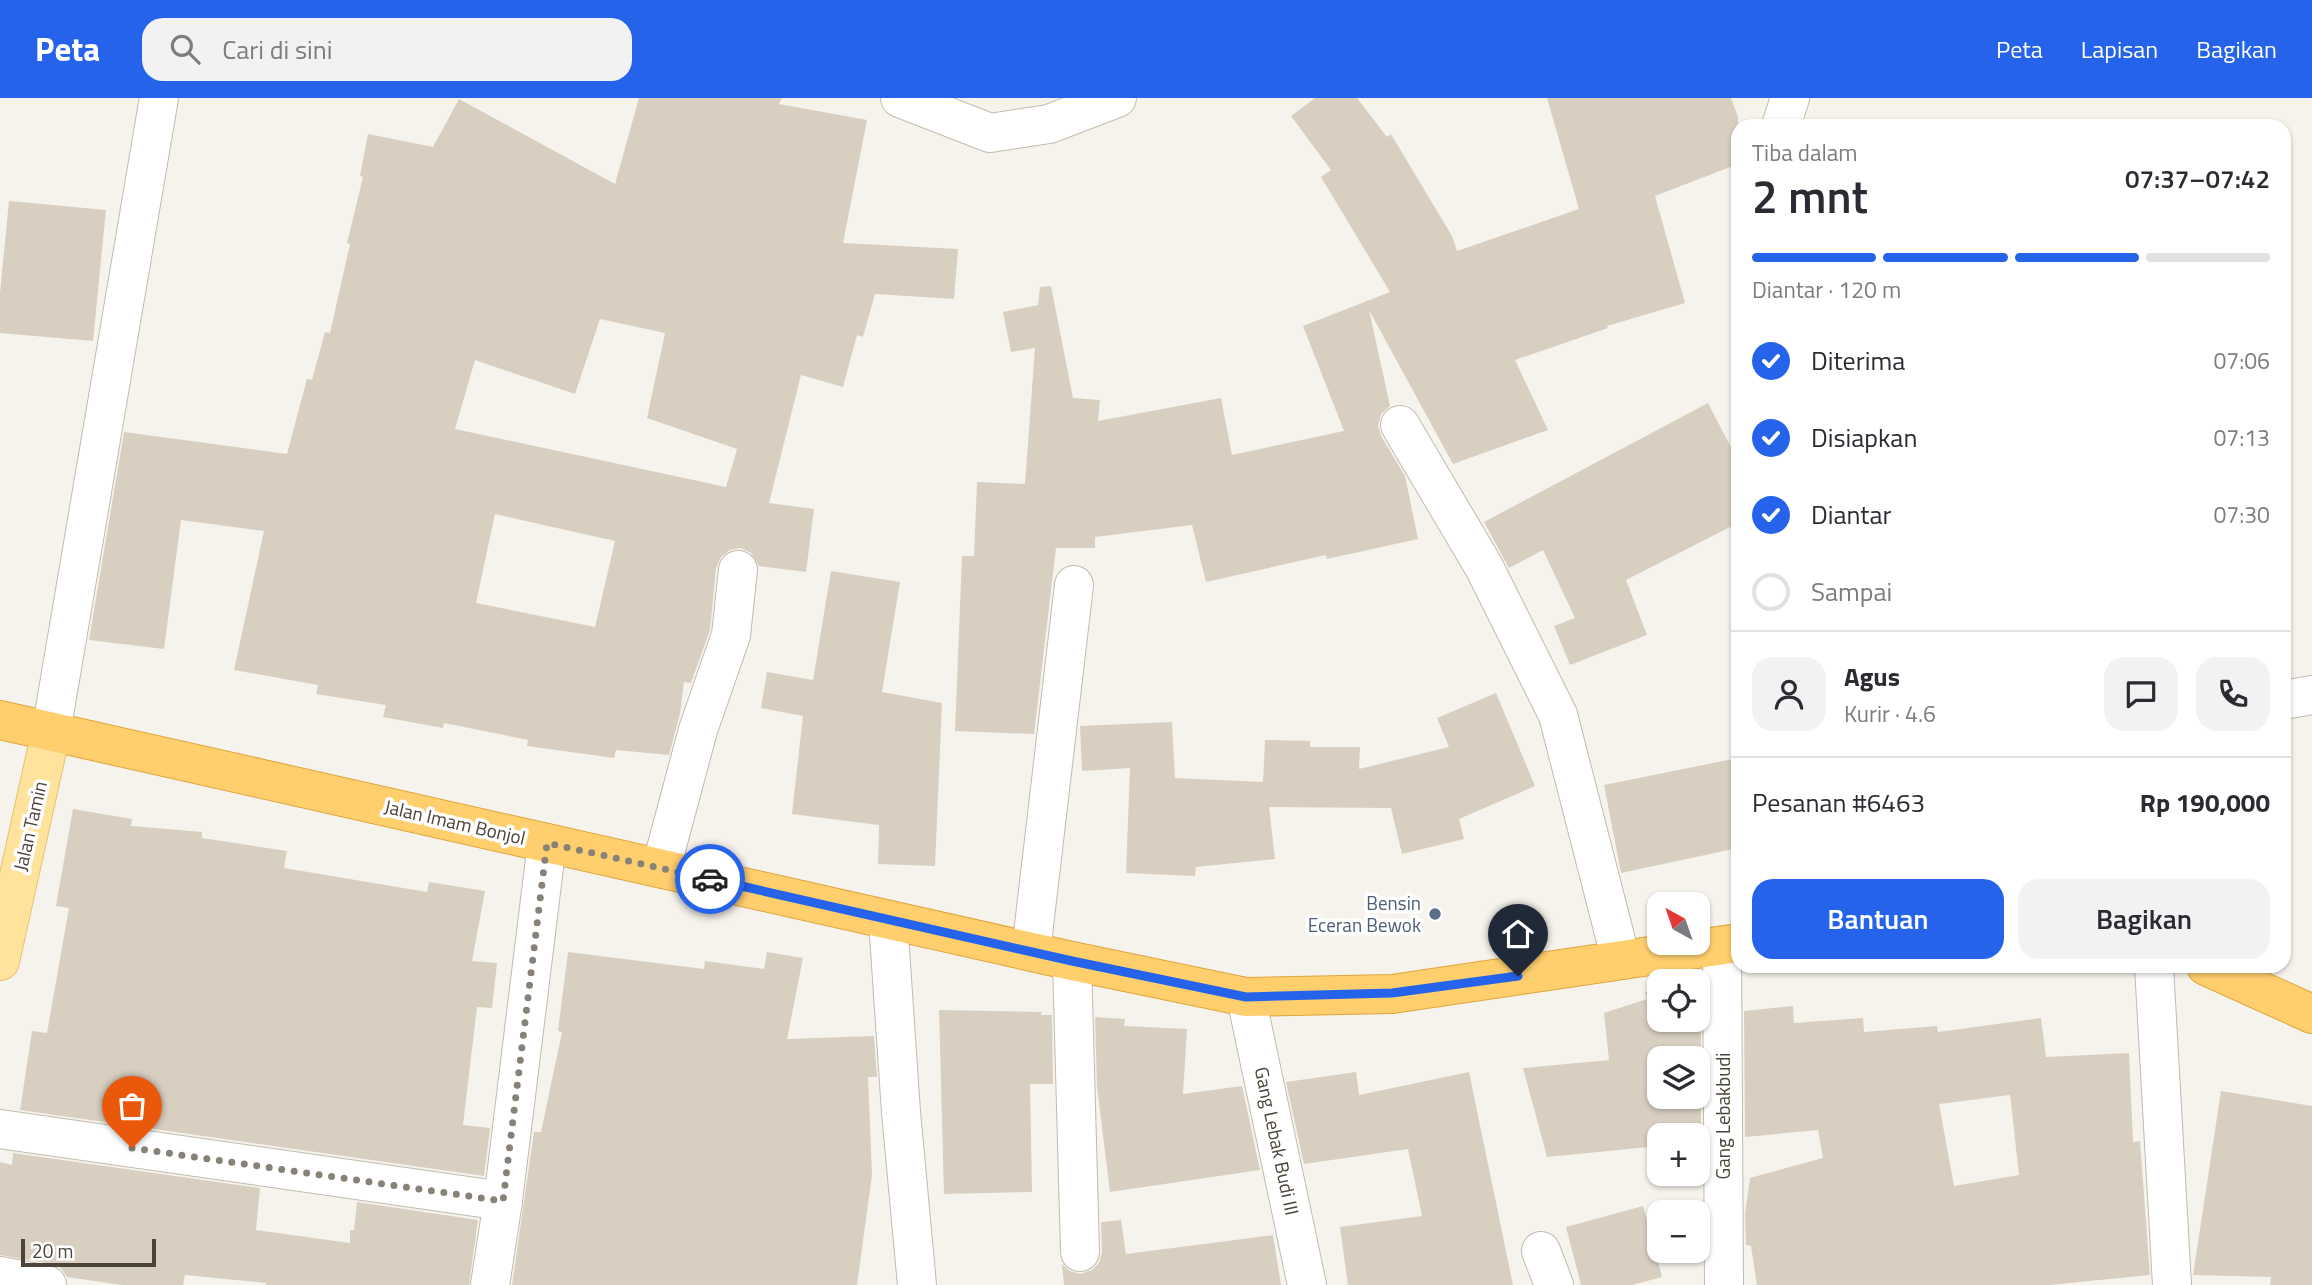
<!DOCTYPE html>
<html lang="id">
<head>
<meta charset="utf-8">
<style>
  :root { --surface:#fff; --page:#f2f2f3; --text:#2b2b33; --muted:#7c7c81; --line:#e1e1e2; --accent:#2563eb }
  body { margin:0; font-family:"Titillium Web",sans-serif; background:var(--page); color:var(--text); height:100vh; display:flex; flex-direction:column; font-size:26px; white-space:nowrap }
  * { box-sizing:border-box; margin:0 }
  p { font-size:23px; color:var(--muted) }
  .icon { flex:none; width:38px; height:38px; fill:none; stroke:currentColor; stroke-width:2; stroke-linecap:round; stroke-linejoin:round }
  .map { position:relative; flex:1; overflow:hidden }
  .drawer { position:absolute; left:1731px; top:21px; width:560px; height:854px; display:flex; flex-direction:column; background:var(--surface); border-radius:21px; box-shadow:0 2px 5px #0004 }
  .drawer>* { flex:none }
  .needle { width:46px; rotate:320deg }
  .controls { position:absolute; left:1647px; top:794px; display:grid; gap:14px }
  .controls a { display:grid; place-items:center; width:63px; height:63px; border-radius:14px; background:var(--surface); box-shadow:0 2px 5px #0004; font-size:35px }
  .scale { position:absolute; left:21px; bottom:18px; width:135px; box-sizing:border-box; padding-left:7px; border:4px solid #4b4439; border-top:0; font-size:19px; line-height:24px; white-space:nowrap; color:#4b4439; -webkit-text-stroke:5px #fff; paint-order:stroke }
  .pin { position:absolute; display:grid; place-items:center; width:60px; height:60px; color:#fff; margin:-72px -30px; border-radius:50% 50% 50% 0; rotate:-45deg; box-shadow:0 0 7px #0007 }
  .pin .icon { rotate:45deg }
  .courier { position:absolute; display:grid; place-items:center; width:70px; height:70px; margin:-35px; border:5px solid #2563eb; border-radius:50%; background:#fff; color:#222; box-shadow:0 2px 9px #0007 }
  .summary em { font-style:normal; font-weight:600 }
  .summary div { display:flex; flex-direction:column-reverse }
  .summary { display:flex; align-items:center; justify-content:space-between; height:119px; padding:0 21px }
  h1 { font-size:46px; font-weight:600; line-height:52px }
  .bar { display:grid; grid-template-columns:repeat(4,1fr); gap:10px 7px; align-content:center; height:84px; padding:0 21px }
  .bar i { height:9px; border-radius:5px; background:var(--line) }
  .bar .active { background:var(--accent) }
  .bar p { grid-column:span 4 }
  .line { display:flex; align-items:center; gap:18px; padding:0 21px; border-top:2px solid var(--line) }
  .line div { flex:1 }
  .round { display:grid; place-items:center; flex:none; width:74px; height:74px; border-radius:21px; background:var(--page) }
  ol { padding:0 21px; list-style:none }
  li { display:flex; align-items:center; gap:21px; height:77px }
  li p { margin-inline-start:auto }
  li .icon { padding:7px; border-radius:50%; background:var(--accent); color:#fff; stroke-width:4 }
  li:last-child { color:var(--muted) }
  li i { width:38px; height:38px; border:4px solid var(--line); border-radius:50% }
  .button { display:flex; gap:14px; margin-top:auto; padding:14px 21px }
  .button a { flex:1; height:80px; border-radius:21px; background:var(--accent); color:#fff; font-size:28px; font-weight:600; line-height:80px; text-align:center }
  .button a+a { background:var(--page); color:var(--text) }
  header { display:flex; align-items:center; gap:42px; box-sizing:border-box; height:98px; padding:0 35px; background:var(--accent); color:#fff }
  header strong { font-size:33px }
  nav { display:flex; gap:38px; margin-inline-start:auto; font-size:24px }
  .search { width:490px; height:63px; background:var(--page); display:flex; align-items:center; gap:18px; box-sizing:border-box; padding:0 24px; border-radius:21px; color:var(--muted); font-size:26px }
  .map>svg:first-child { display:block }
  .building { fill:#d8cfc1; fill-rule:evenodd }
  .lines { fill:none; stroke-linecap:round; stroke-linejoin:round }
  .minor-casing { stroke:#c2bbae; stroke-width:40 }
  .major-casing { stroke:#e6c16a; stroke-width:40 }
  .highway-casing { stroke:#e0a43c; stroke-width:40 }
  .minor { stroke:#fff; stroke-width:38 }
  .major { stroke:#ffe39c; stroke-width:38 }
  .highway { stroke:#ffcf6e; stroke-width:38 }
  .done { stroke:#878178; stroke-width:7; stroke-dasharray:0 12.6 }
  .route { stroke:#2563eb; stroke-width:9 }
  .service-dot { fill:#5c6f8a; stroke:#fff; stroke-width:2.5 }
  .labels { text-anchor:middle; stroke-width:7; stroke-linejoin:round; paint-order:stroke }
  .street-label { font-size:19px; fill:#4b4439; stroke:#fff }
  .service-label { font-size:19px; fill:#4e5e75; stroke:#fff; text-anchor:end }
</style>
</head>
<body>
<header>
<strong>Peta</strong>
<div class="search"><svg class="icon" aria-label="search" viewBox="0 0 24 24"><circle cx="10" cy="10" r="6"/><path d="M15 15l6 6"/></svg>Cari di sini</div>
<nav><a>Peta</a><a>Lapisan</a><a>Bagikan</a></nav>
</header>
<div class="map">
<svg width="2312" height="1187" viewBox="0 0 2312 1187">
  <rect width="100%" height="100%" fill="#f6f3ec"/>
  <g class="building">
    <path d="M 639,0 L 782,0 L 779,6 L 867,22 L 843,145 L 958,151 L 954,201 L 875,196 L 863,239 L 857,237 L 843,289 L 801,277 L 769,405 L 814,411 L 806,474 L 759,468 L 751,455 L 741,450 L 730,452 L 721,459 L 716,470 L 710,532 L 691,585 L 684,584 L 680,616 L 669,657 L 616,652 L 614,660 L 527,648 L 528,642 L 444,625 L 443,630 L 383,619 L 386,607 L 316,596 L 318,587 L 234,572 L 264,433 L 181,422 L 164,551 L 89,542 L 124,334 L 287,356 L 307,281 L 312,282 L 325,234 L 330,235 L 350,146 L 347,145 L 363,79 L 360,78 L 368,36 L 433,49 L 459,1 L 615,86 ZM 600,221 L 665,235 L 647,320 L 737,351 L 726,389 L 455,331 L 475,262 L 575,296 ZM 495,416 L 615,443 L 595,529 L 476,505 Z"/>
    <path d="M 1315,0 L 1357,0 L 1387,39 L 1391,36 L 1452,138 L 1457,153 L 1579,111 L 1547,0 L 1731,0 L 1738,19 L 1738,66 L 1655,98 L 1685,205 L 1607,228 L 1608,230 L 1515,262 L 1548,332 L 1453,366 L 1369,212 L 1390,308 L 1381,316 L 1378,328 L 1381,338 L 1405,378 L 1418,441 L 1327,461 L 1326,457 L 1206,484 L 1192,427 L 1095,439 L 1095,450 L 1056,450 L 1034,636 L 955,633 L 962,458 L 974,458 L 977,384 L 1025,386 L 1035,250 L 1011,254 L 1003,214 L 1038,207 L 1040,189 L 1051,188 L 1073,300 L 1100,302 L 1098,323 L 1221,300 L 1232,357 L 1344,333 L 1303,228 L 1390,194 L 1321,79 L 1331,72 L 1291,18 Z"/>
    <path d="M 9,103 L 106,112 L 93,243 L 0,235 L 0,195 Z"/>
    <path d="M 1708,305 L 1738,363 L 1738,425 L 1626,482 L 1647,537 L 1570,567 L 1554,528 L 1575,520 L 1543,452 L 1509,470 L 1484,424 Z"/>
    <path d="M 831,473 L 900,484 L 882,594 L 942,605 L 935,768 L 878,766 L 879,727 L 792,716 L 803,618 L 761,610 L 767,574 L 813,582 Z"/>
    <path d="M 1496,595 L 1535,688 L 1459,721 L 1464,741 L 1402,756 L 1391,710 L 1269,709 L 1275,761 L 1196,769 L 1195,778 L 1126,775 L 1130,670 L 1082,673 L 1080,628 L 1172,624 L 1175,680 L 1263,684 L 1265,642 L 1310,643 L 1310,649 L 1360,649 L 1359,671 L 1449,649 L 1437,620 Z"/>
    <path d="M 1738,660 L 1738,750 L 1621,775 L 1604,687 Z"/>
    <path d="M 73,711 L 132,721 L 131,728 L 202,734 L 202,740 L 287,753 L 284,770 L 427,794 L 429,784 L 485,793 L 472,863 L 497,865 L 492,910 L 477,909 L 463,1027 L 490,1030 L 484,1078 L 20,1012 L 32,933 L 47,935 L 69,810 L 56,808 Z"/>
    <path d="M 568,854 L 704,871 L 705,863 L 764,871 L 767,854 L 803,860 L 787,941 L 874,938 L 877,979 L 868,979 L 872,1077 L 857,1187 L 512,1187 L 534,1034 L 541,1034 L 562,934 L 558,933 Z"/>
    <path d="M 1659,892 L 1659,922 L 1698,922 L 1698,917 L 1701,917 L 1701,1044 L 1698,1044 L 1698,1038 L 1659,1038 L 1659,1048 L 1547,1059 L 1523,970 L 1609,962 L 1604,915 L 1647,901 L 1645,894 ZM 1659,961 L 1698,961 L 1698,999 L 1659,999 Z"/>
    <path d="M 1793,908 L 1794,925 L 1863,920 L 1864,934 L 1937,928 L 1938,934 L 2041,920 L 2046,959 L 2129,955 L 2133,1044 L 2140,1043 L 2150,1177 L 2049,1187 L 1757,1187 L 1751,1148 L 1746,1147 L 1745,1117 L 1750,1080 L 1823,1060 L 1818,1032 L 1745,1039 L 1744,913 ZM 2010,997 L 2019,1077 L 1954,1088 L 1939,1006 Z"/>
    <path d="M 939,912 L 1042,914 L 1041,917 L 1052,917 L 1053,986 L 1030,986 L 1032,1094 L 944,1096 Z"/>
    <path d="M 1095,919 L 1125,921 L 1124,928 L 1187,931 L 1183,996 L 1242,988 L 1260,1072 L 1110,1094 L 1097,989 Z"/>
    <path d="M 1356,974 L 1359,997 L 1469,974 L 1513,1187 L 1348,1187 L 1340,1129 L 1422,1118 L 1408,1051 L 1304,1066 L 1286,984 Z"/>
    <path d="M 2221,993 L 2312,1008 L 2312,1187 L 2270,1187 L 2271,1179 L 2193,1177 Z"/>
    <path d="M 13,1055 L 260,1090 L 256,1132 L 350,1145 L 350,1132 L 354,1132 L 357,1104 L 478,1122 L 469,1187 L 266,1187 L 266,1185 L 185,1177 L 183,1187 L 122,1187 L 67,1179 L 61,1170 L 52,1166 L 0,1157 L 0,1064 L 12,1067 Z"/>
    <path d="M 1643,1108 L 1662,1179 L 1632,1187 L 1581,1187 L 1566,1129 Z"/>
    <path d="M 1121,1122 L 1126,1156 L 1273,1137 L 1281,1187 L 1064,1187 L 1062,1166 L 1070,1173 L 1080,1176 L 1092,1172 L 1099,1165 L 1102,1154 L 1101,1124 Z"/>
  </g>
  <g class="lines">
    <defs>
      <g id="minor">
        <path d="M 900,0 L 990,35 L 1049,26 L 1117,0"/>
        <path d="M 1781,28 L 1790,0"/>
        <path d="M 1400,327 L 1484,469 L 1558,617 L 1621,862"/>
        <path d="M 2284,602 L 2312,597"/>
        <path d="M 51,634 L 159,0"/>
        <path d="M 661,770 L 698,632 L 731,537 L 738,472"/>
        <path d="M 888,822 L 901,1014 L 917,1187"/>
        <path d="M 1722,848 L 1724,1187"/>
        <path d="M 1031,853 L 1074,487"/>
        <path d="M 1072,863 L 1080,1154"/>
        <path d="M 2154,868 L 2172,1187"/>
        <path d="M 1246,899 L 1307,1187"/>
        <path d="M 0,1031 L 503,1103"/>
        <path d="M 1541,1153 L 1554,1187"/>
        <path d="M 0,1178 L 47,1187"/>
        <path d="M 490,1187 L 503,1103 L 547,745"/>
      </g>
      <path id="major" d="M 0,863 L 51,634"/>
      <g id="highway">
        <path d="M 0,622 L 1072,863 L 1246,899 L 1392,896 L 1738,845"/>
        <path d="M 2206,868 L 2312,916"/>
      </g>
    </defs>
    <use href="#minor" class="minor-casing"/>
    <use href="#major" class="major-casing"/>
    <use href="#highway" class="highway-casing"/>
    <use href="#minor" class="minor"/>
    <use href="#major" class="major"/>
    <use href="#highway" class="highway"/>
  </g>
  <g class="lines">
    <path class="done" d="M 132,1050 L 503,1103 L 547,745 L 710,781"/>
    <path class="route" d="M 710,781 L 1072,863 L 1246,899 L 1392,895 L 1518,878"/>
  </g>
  <circle class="service-dot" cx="1435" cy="816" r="7"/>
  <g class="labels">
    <g class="street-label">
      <text transform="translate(455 724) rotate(13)" y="7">Jalan Imam Bonjol</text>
      <text transform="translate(30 728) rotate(-77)" y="7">Jalan Tamin</text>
      <text transform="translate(1723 1018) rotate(-90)" y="7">Gang Lebakbudi</text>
      <text transform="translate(1277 1043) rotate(78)" y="7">Gang Lebak Budi III</text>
    </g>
    <g class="service-label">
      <text x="1421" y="812">Bensin<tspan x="1421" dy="22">Eceran Bewok</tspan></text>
    </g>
  </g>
</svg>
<div class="controls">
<a><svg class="needle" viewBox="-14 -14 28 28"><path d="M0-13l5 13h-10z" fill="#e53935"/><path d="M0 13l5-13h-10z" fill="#7c7c81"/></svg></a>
<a><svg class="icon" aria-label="locate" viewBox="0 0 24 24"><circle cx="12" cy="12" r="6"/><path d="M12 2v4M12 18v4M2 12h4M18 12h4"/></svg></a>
<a><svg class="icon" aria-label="layers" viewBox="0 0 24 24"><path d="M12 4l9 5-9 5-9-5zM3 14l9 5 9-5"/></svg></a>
<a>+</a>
<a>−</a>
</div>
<div class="scale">20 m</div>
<div class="pin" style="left:132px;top:1050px;background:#ea580c"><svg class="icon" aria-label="bag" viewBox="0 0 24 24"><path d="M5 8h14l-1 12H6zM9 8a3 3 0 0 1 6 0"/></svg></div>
<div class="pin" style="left:1518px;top:878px;background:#1f2937"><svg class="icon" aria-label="home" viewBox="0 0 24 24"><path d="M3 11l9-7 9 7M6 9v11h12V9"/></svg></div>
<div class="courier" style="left:710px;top:781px"><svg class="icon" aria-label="car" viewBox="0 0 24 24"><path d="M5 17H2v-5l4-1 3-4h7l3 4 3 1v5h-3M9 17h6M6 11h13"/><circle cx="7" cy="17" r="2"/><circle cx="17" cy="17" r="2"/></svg></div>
<section class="drawer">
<div class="summary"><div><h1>2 mnt</h1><p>Tiba dalam</p></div><em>07:37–07:42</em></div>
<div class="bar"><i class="active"></i><i class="active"></i><i class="active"></i><i></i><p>Diantar · 120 m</p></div>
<ol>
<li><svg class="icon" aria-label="check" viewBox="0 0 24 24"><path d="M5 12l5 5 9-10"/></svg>Diterima<p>07:06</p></li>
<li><svg class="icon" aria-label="check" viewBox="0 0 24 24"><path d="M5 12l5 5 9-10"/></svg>Disiapkan<p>07:13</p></li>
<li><svg class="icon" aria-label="check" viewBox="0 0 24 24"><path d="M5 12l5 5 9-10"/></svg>Diantar<p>07:30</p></li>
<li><i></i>Sampai</li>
</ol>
<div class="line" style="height:126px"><a class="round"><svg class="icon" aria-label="person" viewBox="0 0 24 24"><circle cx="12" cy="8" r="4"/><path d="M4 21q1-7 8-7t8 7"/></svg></a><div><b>Agus</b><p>Kurir · 4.6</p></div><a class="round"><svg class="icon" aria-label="chat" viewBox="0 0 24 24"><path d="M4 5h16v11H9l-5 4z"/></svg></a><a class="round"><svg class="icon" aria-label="phone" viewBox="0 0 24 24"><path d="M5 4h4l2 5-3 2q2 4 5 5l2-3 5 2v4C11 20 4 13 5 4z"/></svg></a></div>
<div class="line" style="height:91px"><div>Pesanan #6463</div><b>Rp 190,000</b></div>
<div class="button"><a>Bantuan</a><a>Bagikan</a></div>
</section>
</div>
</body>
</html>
